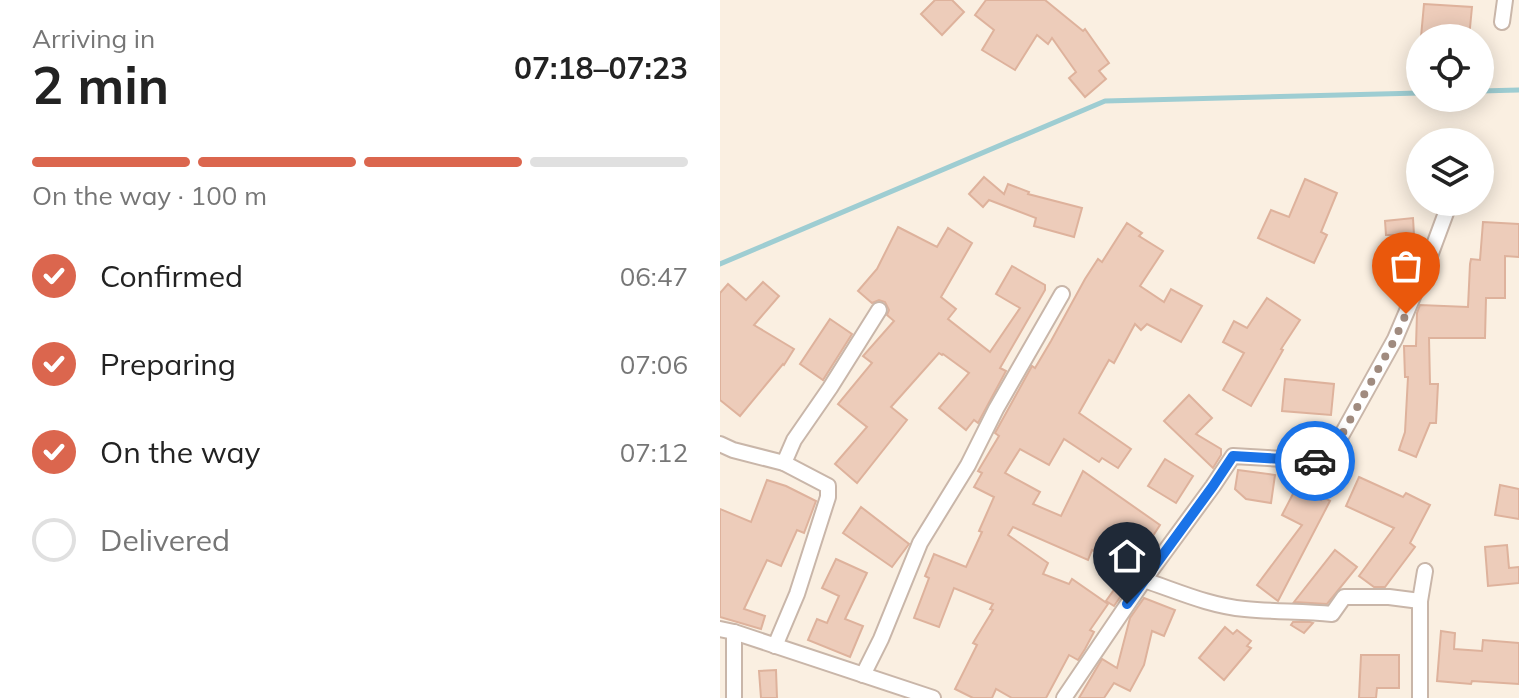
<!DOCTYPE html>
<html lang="en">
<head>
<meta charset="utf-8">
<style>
  :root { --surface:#fff; --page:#f6f6f6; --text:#222; --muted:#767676; --line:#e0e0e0; --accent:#db664e }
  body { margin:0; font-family:Mulish,sans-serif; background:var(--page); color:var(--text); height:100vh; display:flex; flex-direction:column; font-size:30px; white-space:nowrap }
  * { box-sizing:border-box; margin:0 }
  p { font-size:26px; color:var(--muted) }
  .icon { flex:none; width:44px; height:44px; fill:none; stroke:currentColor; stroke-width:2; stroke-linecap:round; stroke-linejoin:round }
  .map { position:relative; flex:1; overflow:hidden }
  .sheet { display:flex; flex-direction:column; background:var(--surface); width:720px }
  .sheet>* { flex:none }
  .fabs { position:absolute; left:686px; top:24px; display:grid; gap:16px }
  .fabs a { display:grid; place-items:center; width:88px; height:88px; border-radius:50%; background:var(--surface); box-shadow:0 4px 20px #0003; font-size:40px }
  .pin { position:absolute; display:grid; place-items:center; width:68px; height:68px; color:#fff; margin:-82px -34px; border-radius:50% 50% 50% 0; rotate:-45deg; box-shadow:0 0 8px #0007 }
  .pin .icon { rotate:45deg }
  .courier { position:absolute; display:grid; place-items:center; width:80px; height:80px; margin:-40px; border:6px solid #1a73e8; border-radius:50%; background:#fff; color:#222; box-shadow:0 2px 10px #0007 }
  .head em { font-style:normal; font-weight:700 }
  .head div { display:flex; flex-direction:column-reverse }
  .head { display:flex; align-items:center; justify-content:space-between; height:136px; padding:0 32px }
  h1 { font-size:52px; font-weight:700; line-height:60px }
  .bar { display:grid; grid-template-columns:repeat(4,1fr); gap:12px 8px; align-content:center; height:96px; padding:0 32px }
  .bar i { height:10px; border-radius:6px; background:var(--line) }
  .bar .active { background:var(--accent) }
  .bar p { grid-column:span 4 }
  ol { padding:0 32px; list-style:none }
  li { display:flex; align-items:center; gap:24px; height:88px }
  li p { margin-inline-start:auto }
  li .icon { padding:8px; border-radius:50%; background:var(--accent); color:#fff; stroke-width:4 }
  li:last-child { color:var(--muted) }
  li i { width:44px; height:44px; border:4px solid var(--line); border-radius:50% }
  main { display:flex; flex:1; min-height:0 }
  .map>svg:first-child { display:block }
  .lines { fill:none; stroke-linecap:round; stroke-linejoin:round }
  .stream { stroke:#9ecdd2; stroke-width:5 }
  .building { fill:#edccba; stroke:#deb29c; stroke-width:2 }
  .street-casing { stroke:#c9b6a9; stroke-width:18 }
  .street { stroke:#fff; stroke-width:14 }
  .done { stroke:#a08b7f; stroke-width:8; stroke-dasharray:0 14.4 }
  .route { stroke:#1a73e8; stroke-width:10 }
</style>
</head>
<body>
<main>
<section class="sheet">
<div class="head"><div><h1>2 min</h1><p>Arriving in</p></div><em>07:18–07:23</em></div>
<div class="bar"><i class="active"></i><i class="active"></i><i class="active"></i><i></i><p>On the way · 100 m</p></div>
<ol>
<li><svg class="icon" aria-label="check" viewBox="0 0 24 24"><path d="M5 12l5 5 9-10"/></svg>Confirmed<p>06:47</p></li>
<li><svg class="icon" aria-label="check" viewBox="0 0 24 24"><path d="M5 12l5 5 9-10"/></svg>Preparing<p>07:06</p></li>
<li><svg class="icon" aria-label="check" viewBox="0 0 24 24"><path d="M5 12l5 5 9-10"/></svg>On the way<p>07:12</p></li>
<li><i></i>Delivered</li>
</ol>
</section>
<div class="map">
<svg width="799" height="698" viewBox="0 0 799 698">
  <rect width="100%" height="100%" fill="#faefe1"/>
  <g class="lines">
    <g class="stream">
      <path d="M 760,91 L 799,90"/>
      <path d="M 0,264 L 385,101 L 700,93"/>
    </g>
  </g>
  <g class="building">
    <path d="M 215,0 L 232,0 L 244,12 L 222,35 L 201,14 Z"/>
    <path d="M 266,0 L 325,0 L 363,31 L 365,29 L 389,63 L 379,71 L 386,79 L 365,97 L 349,78 L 356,72 L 332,38 L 328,44 L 317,35 L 295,70 L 262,50 L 274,30 L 255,15 Z"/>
    <path d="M 704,4 L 752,7 L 749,38 L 701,37 Z"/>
    <path d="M 264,177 L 284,194 L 288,184 L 309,192 L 308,194 L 362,208 L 354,237 L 314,226 L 316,218 L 269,200 L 263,207 L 249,194 Z"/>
    <path d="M 585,179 L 617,193 L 601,232 L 607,235 L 594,263 L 538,238 L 551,210 L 569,217 Z"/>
    <path d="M 693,218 L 694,235 L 666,235 L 665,221 Z"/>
    <path d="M 763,222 L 799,224 L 799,257 L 785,256 L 785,298 L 766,298 L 765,338 L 709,338 L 710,384 L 718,384 L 716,423 L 710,423 L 696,457 L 679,450 L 685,432 L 688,377 L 685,377 L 684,346 L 696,346 L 697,313 L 700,305 L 748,307 L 750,264 L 751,259 L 760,260 Z"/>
    <path d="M 407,223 L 422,233 L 419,236 L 443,251 L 420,286 L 444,302 L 451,289 L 482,306 L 461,342 L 427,324 L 421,330 L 415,324 L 394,363 L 389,360 L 359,413 L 411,449 L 398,468 L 382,458 L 379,462 L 344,439 L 329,465 L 300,449 L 285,473 L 320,492 L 313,504 L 341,516 L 363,471 L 440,525 L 409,573 L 372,550 L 368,560 L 293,527 L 288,535 L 328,563 L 323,574 L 349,584 L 352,579 L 388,604 L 370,630 L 374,632 L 365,649 L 358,660 L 349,655 L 326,698 L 292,698 L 276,689 L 272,698 L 253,698 L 235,689 L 257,645 L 253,643 L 273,610 L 270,609 L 273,604 L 234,588 L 219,627 L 194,618 L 209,578 L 205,576 L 214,554 L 246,567 L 262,532 L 259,531 L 274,497 L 254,487 L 262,473 L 258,471 L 279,436 L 275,433 L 312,366 L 315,368 L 331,341 L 365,279 L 378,259 L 382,262 Z"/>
    <path d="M 178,227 L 217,247 L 228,228 L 252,243 L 221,297 L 236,309 L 228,319 L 270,352 L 300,308 L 276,294 L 292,266 L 325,285 L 325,290 L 280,368 L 286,371 L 258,423 L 254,420 L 246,430 L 219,408 L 249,373 L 223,354 L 222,355 L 219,353 L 171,407 L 187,420 L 137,483 L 115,464 L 147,427 L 118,404 L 152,363 L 143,356 L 174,321 L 167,315 L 169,310 L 165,302 L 159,300 L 152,303 L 138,291 L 157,269 Z"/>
    <path d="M 43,282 L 59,296 L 34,325 L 74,349 L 64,365 L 63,364 L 20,416 L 0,400 L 0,293 L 8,284 L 26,300 Z"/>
    <path d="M 547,298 L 580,320 L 561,349 L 563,350 L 531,406 L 503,390 L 524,353 L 503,342 L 514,321 L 527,328 Z"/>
    <path d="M 110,319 L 132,334 L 103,380 L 80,364 Z"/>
    <path d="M 565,379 L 614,384 L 611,415 L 562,411 Z"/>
    <path d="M 469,395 L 492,418 L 476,434 L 501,449 L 501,455 L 493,468 L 444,421 Z"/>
    <path d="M 445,459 L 473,476 L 456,503 L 428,486 Z"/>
    <path d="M 518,470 L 555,475 L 551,503 L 526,499 L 515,489 Z"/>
    <path d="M 639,477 L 683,497 L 686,493 L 710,505 L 690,543 L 695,547 L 665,587 L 654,587 L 639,576 L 674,528 L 626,506 Z"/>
    <path d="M 47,480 L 66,486 L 96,501 L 84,533 L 77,530 L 61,566 L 47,560 L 24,609 L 45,616 L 41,629 L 0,617 L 0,509 L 31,522 Z"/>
    <path d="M 780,485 L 799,489 L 799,519 L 775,515 Z"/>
    <path d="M 576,488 L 601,500 L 603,497 L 610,501 L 558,601 L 537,585 L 582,525 L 562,515 Z"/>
    <path d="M 141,507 L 189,544 L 172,567 L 123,533 Z"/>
    <path d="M 787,545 L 789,568 L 799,567 L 799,583 L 768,586 L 765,547 Z"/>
    <path d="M 615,550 L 637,567 L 607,604 L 574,602 Z"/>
    <path d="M 116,559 L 147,573 L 125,619 L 143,626 L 130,657 L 88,640 L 97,619 L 107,623 L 119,596 L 102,588 Z"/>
    <path d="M 396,587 L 405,590 L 394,606 L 386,601 Z"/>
    <path d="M 424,598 L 455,610 L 444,636 L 432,631 L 424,665 L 410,691 L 394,683 L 384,698 L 359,698 L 382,659 L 397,668 L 410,618 Z"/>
    <path d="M 573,622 L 590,622 L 593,623 L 584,633 L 571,625 Z"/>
    <path d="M 505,627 L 513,634 L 517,630 L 531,641 L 527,646 L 531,648 L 504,680 L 479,658 Z"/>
    <path d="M 721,631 L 735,633 L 734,649 L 762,651 L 763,640 L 799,643 L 799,684 L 752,681 L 751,684 L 717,681 Z"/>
    <path d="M 641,655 L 679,655 L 679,688 L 657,688 L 656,698 L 639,698 Z"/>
    <path d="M 56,670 L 57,698 L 41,698 L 39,671 Z"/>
  </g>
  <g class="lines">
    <defs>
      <g id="street">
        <path d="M 782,22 L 785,0"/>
        <path d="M 0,444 L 13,450 L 64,463 L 108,486 L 108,497 L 77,594 L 55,646"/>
        <path d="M 64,463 L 74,440 L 110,388 L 159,310"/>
        <path d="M 424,580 C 457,591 490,606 525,609 C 554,612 583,611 612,614 L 624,597 L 669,597 L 700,601"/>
        <path d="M 0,629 L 14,632 L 213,698"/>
        <path d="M 14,632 L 14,698"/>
        <path d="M 143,675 L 161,639 L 200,543 L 248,465 L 276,409 L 342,294"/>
        <path d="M 344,698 L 424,580 L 493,486 L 513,456 L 598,461 L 610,456 L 675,339 L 707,264 L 730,202"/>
        <path d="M 700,698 L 700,601 L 705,571"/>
      </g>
    </defs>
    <use href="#street" class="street-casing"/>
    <use href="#street" class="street"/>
  </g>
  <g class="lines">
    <path class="done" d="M 595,461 L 610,456 L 675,339 L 686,314"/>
    <path class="route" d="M 407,604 L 493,486 L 513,456 L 595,461"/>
  </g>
</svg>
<div class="fabs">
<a><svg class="icon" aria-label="locate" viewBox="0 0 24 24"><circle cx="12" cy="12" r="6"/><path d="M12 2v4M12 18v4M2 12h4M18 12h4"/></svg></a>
<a><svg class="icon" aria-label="layers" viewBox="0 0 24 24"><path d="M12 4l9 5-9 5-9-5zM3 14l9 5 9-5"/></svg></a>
</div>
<div class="pin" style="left:686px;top:314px;background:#ea580c"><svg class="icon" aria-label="bag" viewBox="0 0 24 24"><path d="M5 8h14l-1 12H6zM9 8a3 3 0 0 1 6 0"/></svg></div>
<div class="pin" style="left:407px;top:604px;background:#1f2937"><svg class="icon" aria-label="home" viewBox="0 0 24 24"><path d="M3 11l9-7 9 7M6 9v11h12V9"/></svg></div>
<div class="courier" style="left:595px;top:461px"><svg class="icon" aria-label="car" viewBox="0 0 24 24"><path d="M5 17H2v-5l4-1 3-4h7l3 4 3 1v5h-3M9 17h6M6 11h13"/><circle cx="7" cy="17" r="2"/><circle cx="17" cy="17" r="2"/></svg></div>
</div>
</main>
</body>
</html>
